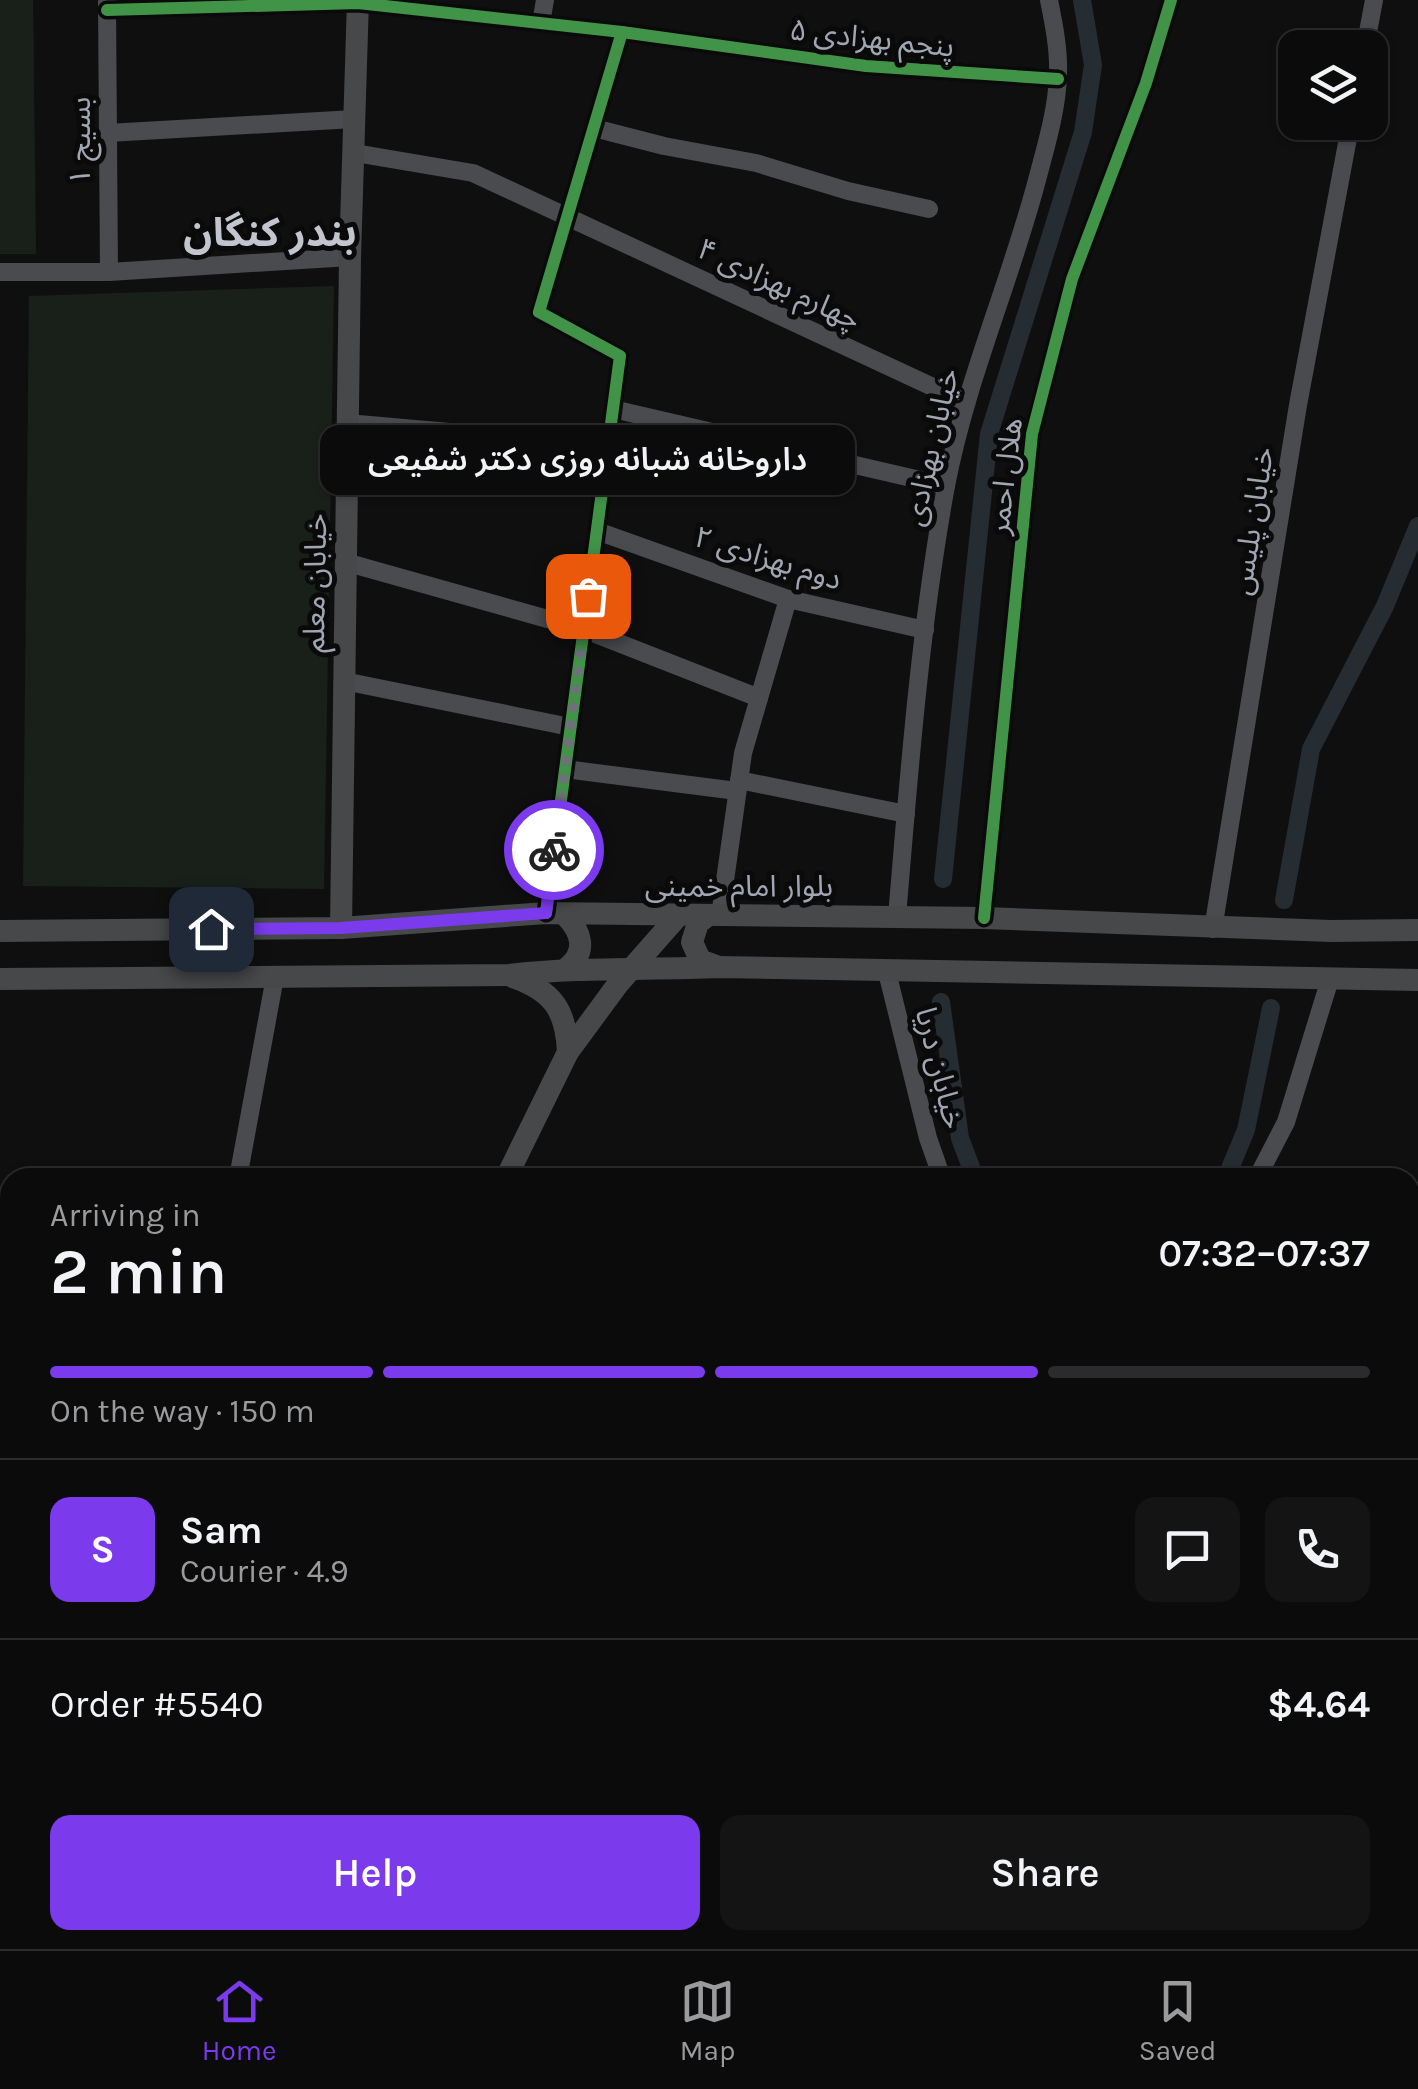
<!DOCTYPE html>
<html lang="en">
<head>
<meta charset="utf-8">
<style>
  :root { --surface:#0b0b0c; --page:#141415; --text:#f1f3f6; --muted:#9a9b9d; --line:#2b2b2d; --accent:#7c3aed }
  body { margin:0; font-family:Karla,"Noto Sans Arabic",sans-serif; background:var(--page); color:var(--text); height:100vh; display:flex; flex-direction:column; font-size:38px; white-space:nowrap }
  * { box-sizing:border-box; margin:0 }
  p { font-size:32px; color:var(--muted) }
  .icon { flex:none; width:55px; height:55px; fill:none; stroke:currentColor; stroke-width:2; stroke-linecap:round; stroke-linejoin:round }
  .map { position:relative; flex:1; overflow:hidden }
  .side { position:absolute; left:0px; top:1168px; width:1420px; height:782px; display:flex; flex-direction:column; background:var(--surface); border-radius:30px 30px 0 0; box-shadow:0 2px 8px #0004,0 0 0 2px var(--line) }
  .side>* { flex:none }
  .tools { position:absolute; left:1278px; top:30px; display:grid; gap:20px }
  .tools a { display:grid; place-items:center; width:110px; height:110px; border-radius:20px; background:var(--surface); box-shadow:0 2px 8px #0004,0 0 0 2px var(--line); font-size:50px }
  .pin { position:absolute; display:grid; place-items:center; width:85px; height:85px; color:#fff; margin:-42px; border-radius:20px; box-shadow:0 5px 15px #0006 }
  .courier { position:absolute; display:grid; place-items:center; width:100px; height:100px; margin:-50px; border:8px solid #7c3aed; border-radius:50%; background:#fff; color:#222; box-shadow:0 2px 12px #0007 }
  .bubble { position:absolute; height:70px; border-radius:20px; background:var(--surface); box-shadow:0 2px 8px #0004,0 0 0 2px var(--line); font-size:32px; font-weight:600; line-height:70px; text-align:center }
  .head em { font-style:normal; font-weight:600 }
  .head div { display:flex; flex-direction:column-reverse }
  .head { display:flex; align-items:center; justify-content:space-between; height:170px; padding:0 50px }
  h1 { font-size:65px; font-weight:600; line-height:75px }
  .bar { display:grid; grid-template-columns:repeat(4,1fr); gap:15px 10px; align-content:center; height:120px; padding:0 50px }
  .bar i { height:12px; border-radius:8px; background:var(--line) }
  .bar .selected { background:var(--accent) }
  .bar p { grid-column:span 4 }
  .line { display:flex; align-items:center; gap:25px; padding:0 50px; border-top:2px solid var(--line) }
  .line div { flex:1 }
  .round { display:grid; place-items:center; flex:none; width:105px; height:105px; border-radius:20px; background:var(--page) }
  .action { display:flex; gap:20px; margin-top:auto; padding:20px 50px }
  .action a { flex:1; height:115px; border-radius:20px; background:var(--accent); color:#fff; font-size:40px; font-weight:600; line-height:115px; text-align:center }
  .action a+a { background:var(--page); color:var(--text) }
  .dock { display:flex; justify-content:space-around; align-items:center; height:140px; border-top:2px solid var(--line); background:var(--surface); font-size:28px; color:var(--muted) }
  .dock a { display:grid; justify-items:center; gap:5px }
  .dock .selected { color:var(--accent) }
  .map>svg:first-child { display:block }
  .green { fill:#19201a }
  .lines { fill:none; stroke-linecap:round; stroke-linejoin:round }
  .canal { stroke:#252d33; stroke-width:18 }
  .minor { stroke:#4a4b4f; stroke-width:18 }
  .major { stroke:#46484a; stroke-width:22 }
  .cycleway-casing { stroke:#0a0a0b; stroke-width:19 }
  .cycleway { stroke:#419447; stroke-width:12 }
  .done { stroke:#6d7179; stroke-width:10; stroke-dasharray:0 18 }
  .route { stroke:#7c3aed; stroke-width:12 }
  .labels { text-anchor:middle; stroke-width:10; stroke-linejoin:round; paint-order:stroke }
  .street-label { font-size:30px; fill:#a0a6b2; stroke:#0a0a0b }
  .district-label { font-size:40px; font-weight:bold; fill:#c1c5ce; stroke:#0a0a0b }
</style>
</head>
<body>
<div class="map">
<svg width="1418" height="1949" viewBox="0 0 1418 1949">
  <rect width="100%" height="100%" fill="#0f0f10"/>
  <g class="green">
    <path d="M 0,0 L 33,0 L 36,254 L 0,254 Z"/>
    <path d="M 334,286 L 324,889 L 23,886 L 29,296 Z"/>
  </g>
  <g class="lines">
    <g class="canal">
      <path d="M 943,879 L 989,434 L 1083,132 L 1093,65 L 1082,0"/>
      <path d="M 1284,900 L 1311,749 L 1385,606 L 1418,526"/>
      <path d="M 941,1002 L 960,1138 L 975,1178"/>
      <path d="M 1226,1178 L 1246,1130 L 1271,1008"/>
      <path d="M 1108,1940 L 1110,1949"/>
    </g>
    <g class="minor">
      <path d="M 107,2 L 109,272"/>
      <path d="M 107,10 L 358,3 L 622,32 L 866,66 L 1058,79"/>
      <path d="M 541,23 L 545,0"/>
      <path d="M 1365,48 L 1374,0"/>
      <path d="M 594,128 L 664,146 L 756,163 L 848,191 L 929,209"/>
      <path d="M 108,133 L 354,119"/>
      <path d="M 355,153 L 473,173 L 965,402"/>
      <path d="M 0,272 L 109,272 L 350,257"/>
      <path d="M 613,409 L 946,486"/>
      <path d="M 347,423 L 608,446"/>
      <path d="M 597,531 L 788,599 L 925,630"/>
      <path d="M 345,562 L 583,629 L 759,698"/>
      <path d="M 344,681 L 570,727"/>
      <path d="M 565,769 L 737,791"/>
      <path d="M 739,780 L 906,814"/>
      <path d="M 546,913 L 620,356 L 539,312 L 622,32"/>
      <path d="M 720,916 L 743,753 L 788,599"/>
      <path d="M 897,917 C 909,773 920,628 946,486 C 966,381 1010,283 1037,180 C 1046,146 1057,110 1058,75 C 1059,50 1054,25 1049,0"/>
      <path d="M 984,918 L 1032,434 L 1072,279 L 1146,83 L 1171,0"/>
      <path d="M 1213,929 L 1298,405 L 1351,122"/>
      <path d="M 887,972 L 928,1138 L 942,1178"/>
      <path d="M 238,1178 L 275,977"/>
      <path d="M 1257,1178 L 1286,1122 L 1330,979"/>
      <path d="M 1410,1226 L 1418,1191"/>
      <path d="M 1410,1399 L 1418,1401"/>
      <path d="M 0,1415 L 10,1415"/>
      <path d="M 1410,1567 L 1418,1569"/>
      <path d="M 1410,1781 L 1418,1782"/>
      <path d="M 1410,1906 L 1418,1907"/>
      <path d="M 1085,1940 L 1087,1949"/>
      <path d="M 1133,1940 L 1135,1949"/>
      <path d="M 718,1949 L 733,1940"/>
      <path d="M 1297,1949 L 1297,1940"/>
    </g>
    <g class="major">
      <path d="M 565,915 C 582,932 588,952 566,969"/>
      <path d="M 706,917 L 698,923 L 692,942 L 700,960 L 719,967"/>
      <path d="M 341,928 L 350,257 L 358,0"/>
      <path d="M 0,931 L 341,928 L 546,913 L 984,918 L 1331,931 L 1418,930"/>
      <path d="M 513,977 C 553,991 566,1010 568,1052"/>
      <path d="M 0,979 L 509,975 C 579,967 649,970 719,967 L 1418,980"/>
      <path d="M 506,1178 L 568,1052 L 618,984 L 677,917"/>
      <path d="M 305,1949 L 306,1940"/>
    </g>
    <defs>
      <g id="cycleway">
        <path d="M 107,10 L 358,3 L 622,32 L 866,66 L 1058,79"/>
        <path d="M 546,913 L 620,356 L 539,312 L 622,32"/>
        <path d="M 984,918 L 1032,434 L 1072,279 L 1146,83 L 1171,0"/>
      </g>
    </defs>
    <use href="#cycleway" class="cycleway-casing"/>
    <use href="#cycleway" class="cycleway"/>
  </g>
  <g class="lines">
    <path class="done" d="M 554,850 L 588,596"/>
    <path class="route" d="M 211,929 L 341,928 L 546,913 L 554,850"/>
  </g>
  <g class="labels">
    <g class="street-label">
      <text transform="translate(872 38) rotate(6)" y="10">پنجم بهزادی ۵</text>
      <text transform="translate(80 141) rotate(-90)" y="10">بسیج ۱</text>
      <text transform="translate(779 284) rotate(25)" y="10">چهارم بهزادی ۴</text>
      <text transform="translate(931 447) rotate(-77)" y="10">خیابان بهزادی</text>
      <text transform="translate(1005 476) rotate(-83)" y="10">هلال احمر</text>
      <text transform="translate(1252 521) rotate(-81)" y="10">خیابان پلیس</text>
      <text transform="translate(768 558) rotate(17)" y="10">دوم بهزادی ۲</text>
      <text transform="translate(315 583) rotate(-89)" y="10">خیابان معلم</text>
      <text x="739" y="896">بلوار امام خمینی</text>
      <text transform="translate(940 1068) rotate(76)" y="10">خیابان دریا</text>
    </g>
    <g class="district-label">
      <text x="270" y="246">بندر کنگان</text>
    </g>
  </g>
</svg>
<div class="tools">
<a><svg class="icon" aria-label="layers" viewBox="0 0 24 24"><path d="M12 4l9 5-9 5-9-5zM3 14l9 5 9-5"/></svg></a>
</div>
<div class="pin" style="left:588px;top:596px;background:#ea580c"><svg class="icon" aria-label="bag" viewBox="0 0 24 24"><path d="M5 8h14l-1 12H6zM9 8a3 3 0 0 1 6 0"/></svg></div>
<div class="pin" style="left:211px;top:929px;background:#1f2937"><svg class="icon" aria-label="home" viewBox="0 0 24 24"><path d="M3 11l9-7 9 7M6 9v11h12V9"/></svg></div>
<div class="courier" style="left:554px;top:850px"><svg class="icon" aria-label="bike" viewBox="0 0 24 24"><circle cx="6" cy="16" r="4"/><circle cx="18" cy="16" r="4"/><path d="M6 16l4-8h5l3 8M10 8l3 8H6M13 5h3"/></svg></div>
<div class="bubble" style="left:320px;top:425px;width:535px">داروخانه شبانه روزی دکتر شفیعی</div>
<section class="side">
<div class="head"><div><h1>2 min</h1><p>Arriving in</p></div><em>07:32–07:37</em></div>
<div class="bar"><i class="selected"></i><i class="selected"></i><i class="selected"></i><i></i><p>On the way · 150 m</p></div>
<div class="line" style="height:180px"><b class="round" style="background:var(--accent);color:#fff">S</b><div><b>Sam</b><p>Courier · 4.9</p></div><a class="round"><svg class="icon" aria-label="chat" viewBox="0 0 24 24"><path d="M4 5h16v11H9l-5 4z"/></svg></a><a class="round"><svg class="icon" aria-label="phone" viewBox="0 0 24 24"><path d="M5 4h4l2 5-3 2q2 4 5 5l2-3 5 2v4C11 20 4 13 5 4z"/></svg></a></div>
<div class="line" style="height:130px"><div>Order #5540</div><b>$4.64</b></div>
<div class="action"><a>Help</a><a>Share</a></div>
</section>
</div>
<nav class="dock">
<a class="selected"><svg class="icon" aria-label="home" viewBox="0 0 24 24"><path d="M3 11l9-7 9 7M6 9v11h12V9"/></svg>Home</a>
<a><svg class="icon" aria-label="map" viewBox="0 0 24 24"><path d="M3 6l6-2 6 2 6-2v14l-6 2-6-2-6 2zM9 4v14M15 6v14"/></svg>Map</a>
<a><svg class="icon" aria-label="saved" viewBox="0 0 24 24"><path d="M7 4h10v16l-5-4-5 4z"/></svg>Saved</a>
</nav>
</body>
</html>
